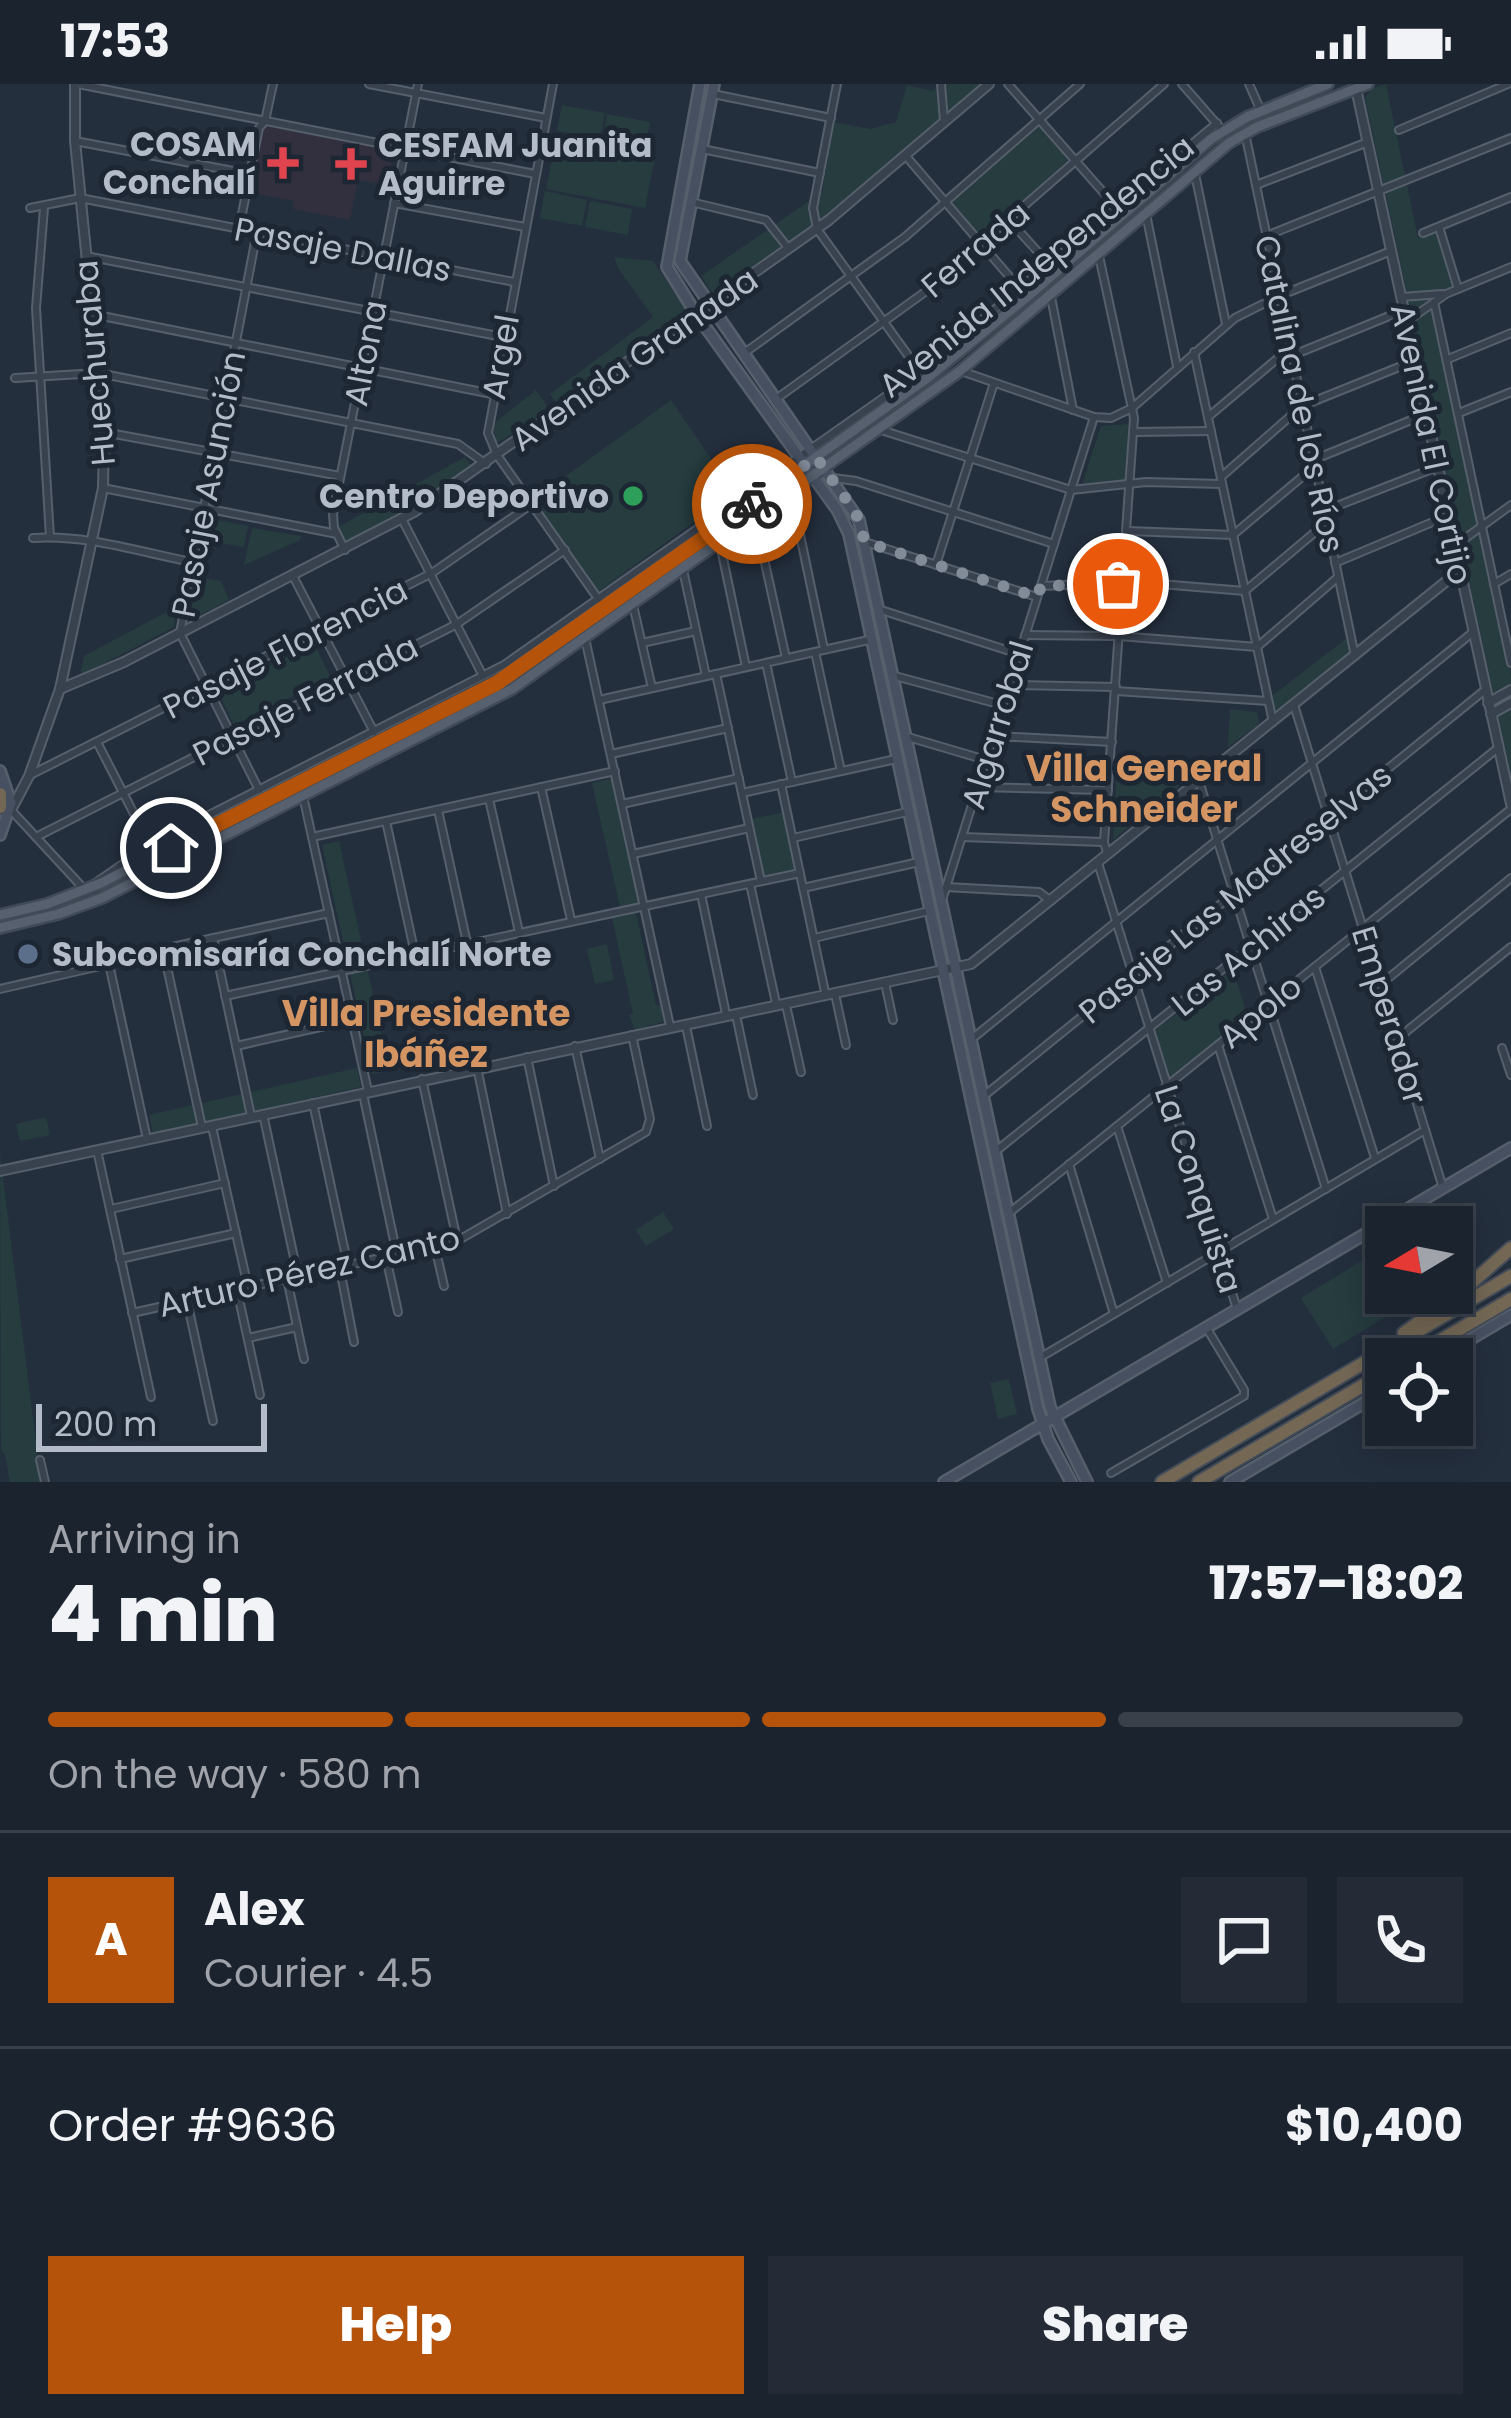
<!DOCTYPE html>
<html lang="en">
<head>
<meta charset="utf-8">
<style>
  :root { --surface:#1b232e; --page:#242b36; --text:#f1f3f6; --muted:#a0a4aa; --line:#39404a; --accent:#b45309 }
  body { margin:0; font-family:Poppins,sans-serif; background:var(--page); color:var(--text); height:100vh; display:flex; flex-direction:column; font-size:45px; white-space:nowrap }
  * { box-sizing:border-box; margin:0 }
  p { font-size:39px; color:var(--muted) }
  .icon { flex:none; width:66px; height:66px; fill:none; stroke:currentColor; stroke-width:2; stroke-linecap:round; stroke-linejoin:round }
  .map { position:relative; height:1398px; overflow:hidden }
  .sheet { display:flex; flex-direction:column; background:var(--surface); flex:1 }
  .sheet>* { flex:none }
  .needle { width:78px; rotate:260deg }
  .buttons { position:absolute; left:1365px; top:1122px; display:grid; gap:24px }
  .buttons a { display:grid; place-items:center; width:108px; height:108px; border-radius:0px; background:var(--surface); box-shadow:0 6px 30px #0003,0 0 0 3px var(--line); font-size:60px }
  .scale { position:absolute; left:36px; bottom:30px; width:231px; box-sizing:border-box; padding-left:12px; border:6px solid #b4bcc9; border-top:0; font-size:33px; line-height:42px; white-space:nowrap; color:#b4bcc9; -webkit-text-stroke:9px #1d2633; paint-order:stroke }
  .pin { position:absolute; display:grid; place-items:center; width:102px; height:102px; color:#fff; margin:-51px; border:6px solid #fff; border-radius:50%; box-shadow:0 3px 12px #0007 }
  .courier { position:absolute; display:grid; place-items:center; width:120px; height:120px; margin:-60px; border:9px solid #b45309; border-radius:50%; background:#fff; color:#222; box-shadow:0 3px 15px #0007 }
  .overview em { font-style:normal; font-weight:800 }
  .overview div { display:flex; flex-direction:column-reverse }
  .overview { display:flex; align-items:center; justify-content:space-between; height:204px; padding:0 48px }
  h1 { font-size:78px; font-weight:800; line-height:90px }
  .bar { display:grid; grid-template-columns:repeat(4,1fr); gap:18px 12px; align-content:center; height:144px; padding:0 48px }
  .bar i { height:15px; border-radius:9px; background:var(--line) }
  .bar .active { background:var(--accent) }
  .bar p { grid-column:span 4 }
  .line { display:flex; align-items:center; gap:30px; padding:0 48px; border-top:3px solid var(--line) }
  .line div { flex:1 }
  .round { display:grid; place-items:center; flex:none; width:126px; height:126px; border-radius:0px; background:var(--page) }
  .cta { display:flex; gap:24px; margin-top:auto; padding:24px 48px }
  .cta a { flex:1; height:138px; border-radius:0px; background:var(--accent); color:#fff; font-size:48px; font-weight:800; line-height:138px; text-align:center }
  .cta a+a { background:var(--page); color:var(--text) }
  .status { display:flex; justify-content:space-between; align-items:center; height:84px; padding:0 60px; background:var(--surface); direction:ltr }
  .status svg { height:33px; fill:currentColor }
  .map>svg:first-child { display:block }
  .medical { fill:#32303f }
  .green { fill:#263c3f }
  .lines { fill:none; stroke-linecap:round; stroke-linejoin:round }
  .minor-casing { stroke:#565f6c; stroke-width:10 }
  .tertiary-casing { stroke:#565f6c; stroke-width:12 }
  .secondary-casing { stroke:#565f6c; stroke-width:14 }
  .primary-casing { stroke:#414a57; stroke-width:14 }
  .motorway-casing { stroke:#434c59; stroke-width:16 }
  .minor { stroke:#38414e; stroke-width:6 }
  .tertiary { stroke:#38414e; stroke-width:8 }
  .secondary { stroke:#465061; stroke-width:9 }
  .primary { stroke:#56606e; stroke-width:9 }
  .motorway { stroke:#746855; stroke-width:12 }
  .done { stroke:#828b98; stroke-width:12; stroke-dasharray:0 21.6 }
  .route { stroke:#b45309; stroke-width:15 }
  .health-dot { fill:#e0444e; stroke:#1d2633; stroke-width:4.5 }
  .leisure-dot { fill:#2e9e5b; stroke:#1d2633; stroke-width:4.5 }
  .service-dot { fill:#5c6f8a; stroke:#1d2633; stroke-width:4.5 }
  .labels { text-anchor:middle; stroke-width:10; stroke-linejoin:round; paint-order:stroke }
  .poi-label { font-size:33px; font-weight:bold; fill:#b4bcc9; stroke:#1d2633; text-anchor:end }
  .street-label { font-size:33px; fill:#b4bcc9; stroke:#1d2633 }
  .neighbourhood-label { font-size:36px; font-weight:bold; fill:#d59563; stroke:#1d2633 }
</style>
</head>
<body>
<div class="status"><b>17:53</b><svg viewBox="0 0 49 12"><path d="M0 12V9h3v3zM5 12V6h3v6zM10 12V3h3v9zM15 12V0h3v12zM26 1h20v11H26zM47 4h2v5h-2z"/></svg></div>
<div class="map">
<svg width="1511" height="1398" viewBox="0 0 1511 1398">
  <rect width="100%" height="100%" fill="#242f3e"/>
  <path class="medical" d="M 266,42 L 393,66 L 386,101 L 358,96 L 350,136 L 293,125 L 294,117 L 249,108 L 261,45 Z"/>
  <g class="green">
    <path d="M 941,0 L 983,0 L 823,138 L 715,213 L 701,192 L 822,108 L 834,38 L 870,45 L 896,38 L 907,1 L 932,7 Z"/>
    <path d="M 1386,0 L 1418,154 L 1437,148 L 1453,203 L 1433,210 L 1511,591 L 1511,691 L 1365,14 L 1371,5 Z"/>
    <path d="M 562,21 L 605,29 L 600,55 L 557,47 Z"/>
    <path d="M 607,30 L 650,38 L 645,64 L 602,56 Z"/>
    <path d="M 1038,42 L 1070,78 L 983,155 L 951,118 Z"/>
    <path d="M 557,49 L 656,69 L 645,124 L 546,105 Z"/>
    <path d="M 545,107 L 587,116 L 582,142 L 540,134 Z"/>
    <path d="M 590,117 L 632,125 L 628,151 L 585,143 Z"/>
    <path d="M 614,173 L 653,177 L 688,229 L 559,322 L 550,310 L 653,233 L 618,184 Z"/>
    <path d="M 536,306 L 550,326 L 497,359 L 492,341 Z"/>
    <path d="M 671,316 L 734,409 L 599,507 L 533,416 Z"/>
    <path d="M 1128,340 L 1126,398 L 1086,402 L 1083,398 L 1101,342 Z"/>
    <path d="M 465,373 L 473,384 L 401,432 L 347,461 L 338,443 Z"/>
    <path d="M 207,434 L 248,442 L 244,463 L 203,456 Z"/>
    <path d="M 252,444 L 301,452 L 300,456 L 244,481 Z"/>
    <path d="M 196,493 L 221,497 L 229,516 L 189,537 Z"/>
    <path d="M 176,523 L 174,543 L 80,592 L 84,572 Z"/>
    <path d="M 1347,554 L 1350,571 L 1275,629 L 1272,612 Z"/>
    <path d="M 314,560 L 331,594 L 234,641 L 218,608 Z"/>
    <path d="M 1230,625 L 1257,628 L 1259,640 L 1228,663 Z"/>
    <path d="M 1117,682 L 1196,689 L 1113,756 Z"/>
    <path d="M 614,694 L 642,818 L 620,823 L 592,699 Z"/>
    <path d="M 785,728 L 797,785 L 763,792 L 751,735 Z"/>
    <path d="M 339,757 L 390,987 L 372,990 L 322,761 Z"/>
    <path d="M 636,829 L 656,921 L 663,921 L 666,937 L 635,946 L 629,931 L 633,930 L 612,834 Z"/>
    <path d="M 607,860 L 614,896 L 595,900 L 587,865 Z"/>
    <path d="M 1233,885 L 1247,931 L 1170,994 L 1154,947 Z"/>
    <path d="M 357,984 L 361,1003 L 153,1050 L 149,1031 Z"/>
    <path d="M 46,1033 L 50,1051 L 20,1057 L 16,1040 Z"/>
    <path d="M 0,1070 L 41,1398 L 10,1398 L 5,1371 L 1,1366 Z"/>
    <path d="M 663,1128 L 674,1145 L 646,1162 L 636,1146 Z"/>
    <path d="M 1386,1162 L 1386,1209 L 1425,1209 L 1333,1265 L 1301,1214 Z"/>
    <path d="M 1009,1295 L 1017,1330 L 998,1335 L 990,1299 Z"/>
  </g>
  <g class="lines">
    <defs>
      <g id="minor">
        <path d="M 78,0 L 535,90"/>
        <path d="M 369,0 L 546,34"/>
        <path d="M 553,0 L 488,349 L 497,371 L 599,516"/>
        <path d="M 837,0 L 813,124 L 817,145 L 920,288"/>
        <path d="M 941,0 L 944,37"/>
        <path d="M 1008,0 L 1117,124"/>
        <path d="M 1182,0 L 1223,47"/>
        <path d="M 1249,0 L 1261,27"/>
        <path d="M 713,10 L 831,34"/>
        <path d="M 1399,46 L 1508,0"/>
        <path d="M 1245,49 L 1355,572"/>
        <path d="M 75,57 L 249,90"/>
        <path d="M 702,65 L 820,89"/>
        <path d="M 905,71 L 1020,205"/>
        <path d="M 1195,90 L 1226,240"/>
        <path d="M 1256,101 L 1368,58"/>
        <path d="M 691,118 L 766,136 L 789,165"/>
        <path d="M 394,119 L 525,143"/>
        <path d="M 30,124 L 80,114 L 514,198"/>
        <path d="M 44,124 L 36,224 L 50,453"/>
        <path d="M 1146,130 L 1177,282"/>
        <path d="M 1009,136 L 1038,168"/>
        <path d="M 1439,143 L 1458,205"/>
        <path d="M 239,145 L 259,44 L 265,37 L 273,0"/>
        <path d="M 257,148 L 180,549 L 259,706"/>
        <path d="M 1423,149 L 1511,113"/>
        <path d="M 1266,152 L 1511,54"/>
        <path d="M 86,172 L 503,253"/>
        <path d="M 1099,172 L 1134,334 L 1104,758 L 1107,769"/>
        <path d="M 1051,213 L 1073,326"/>
        <path d="M 1401,213 L 1442,210"/>
        <path d="M 1434,218 L 1511,579"/>
        <path d="M 92,230 L 492,310"/>
        <path d="M 1406,238 L 1446,210 L 1511,183"/>
        <path d="M 1194,268 L 1273,638"/>
        <path d="M 743,270 L 905,153 L 1080,0"/>
        <path d="M 1291,272 L 1404,226"/>
        <path d="M 1448,275 L 1511,249"/>
        <path d="M 961,287 L 1094,333 L 1111,334 L 1132,324 L 1235,234 L 1279,212 L 1391,167"/>
        <path d="M 15,294 L 98,289 L 458,360 L 486,380"/>
        <path d="M 776,315 L 925,208 L 1164,0"/>
        <path d="M 1459,329 L 1511,308"/>
        <path d="M 1208,333 L 1290,264"/>
        <path d="M 881,346 L 1071,406 L 1146,398 L 1222,400"/>
        <path d="M 104,348 L 340,392"/>
        <path d="M 1134,348 L 1211,347"/>
        <path d="M 1313,376 L 1426,330"/>
        <path d="M 1221,393 L 1302,322 L 1414,277"/>
        <path d="M 833,394 L 856,397 L 1054,460"/>
        <path d="M 103,404 L 337,450"/>
        <path d="M 791,408 L 824,565"/>
        <path d="M 1324,427 L 1437,383"/>
        <path d="M 755,434 L 786,574"/>
        <path d="M 402,435 L 483,592"/>
        <path d="M 1128,447 L 1233,451 L 1315,382"/>
        <path d="M 33,454 C 85,450 140,468 192,478"/>
        <path d="M 865,458 L 1037,513"/>
        <path d="M 720,460 L 746,583"/>
        <path d="M 1456,461 L 1511,421"/>
        <path d="M 345,466 L 334,444 L 333,430 L 418,0"/>
        <path d="M 1335,479 L 1447,432"/>
        <path d="M 936,481 L 994,299"/>
        <path d="M 683,486 L 706,592"/>
        <path d="M 293,492 L 374,648"/>
        <path d="M 1494,500 L 1511,490"/>
        <path d="M 1041,502 L 1136,498 L 1245,507 L 1327,438"/>
        <path d="M 633,521 L 652,604"/>
        <path d="M 881,526 L 1019,570"/>
        <path d="M 1025,551 L 1119,552 L 1257,563 L 1337,494"/>
        <path d="M 585,554 L 670,942"/>
        <path d="M 642,559 L 696,547"/>
        <path d="M 815,568 L 841,687"/>
        <path d="M 766,579 L 792,698"/>
        <path d="M 716,590 L 761,797"/>
        <path d="M 895,592 L 1002,621"/>
        <path d="M 1011,601 L 1116,603"/>
        <path d="M 1116,607 L 1268,617"/>
        <path d="M 599,616 L 873,555"/>
        <path d="M 1294,621 L 1443,1104"/>
        <path d="M 995,652 L 1112,658"/>
        <path d="M 908,653 L 986,676"/>
        <path d="M 97,658 L 150,761"/>
        <path d="M 611,670 L 728,644"/>
        <path d="M 32,690 L 432,489 L 532,420"/>
        <path d="M 1199,697 L 1326,1105"/>
        <path d="M 781,700 L 825,908"/>
        <path d="M 541,703 L 571,836"/>
        <path d="M 977,703 L 1108,706"/>
        <path d="M 742,709 L 896,675"/>
        <path d="M 303,712 L 368,1007"/>
        <path d="M 489,715 L 519,848"/>
        <path d="M 622,720 L 739,694"/>
        <path d="M 11,726 L 85,806 L 150,761 L 504,581 L 920,288 L 1217,39"/>
        <path d="M 438,726 L 467,859"/>
        <path d="M 386,737 L 415,870"/>
        <path d="M 36,753 L 457,540 L 565,466"/>
        <path d="M 312,753 L 615,687"/>
        <path d="M 962,753 L 1104,758"/>
        <path d="M 793,754 L 907,728"/>
        <path d="M 633,770 L 749,744"/>
        <path d="M 1098,779 L 1237,1225"/>
        <path d="M 750,800 L 776,919"/>
        <path d="M 946,803 L 1039,808 L 1051,817"/>
        <path d="M 803,804 L 919,778"/>
        <path d="M 701,810 L 726,930"/>
        <path d="M 943,813 L 1094,333"/>
        <path d="M 213,854 L 251,1032"/>
        <path d="M 814,854 L 929,827"/>
        <path d="M 163,865 L 202,1043"/>
        <path d="M 109,880 L 147,1055"/>
        <path d="M 1315,883 L 1375,1074"/>
        <path d="M 885,899 L 893,936"/>
        <path d="M 1380,901 L 1511,794"/>
        <path d="M 0,905 L 109,880 L 116,875 L 329,829"/>
        <path d="M 835,910 L 846,961"/>
        <path d="M 225,912 L 800,789"/>
        <path d="M 786,921 L 801,988"/>
        <path d="M 736,931 L 753,1011"/>
        <path d="M 686,942 L 707,1042"/>
        <path d="M 973,954 L 1472,549"/>
        <path d="M 1397,955 L 1511,863"/>
        <path d="M 1218,961 L 1273,1135"/>
        <path d="M 236,962 L 352,936"/>
        <path d="M 575,962 L 600,1075"/>
        <path d="M 1502,964 L 1511,991"/>
        <path d="M 527,973 L 554,1102"/>
        <path d="M 477,983 L 507,1130"/>
        <path d="M 422,995 L 457,1156"/>
        <path d="M 363,1010 L 397,1171"/>
        <path d="M 985,1011 L 1485,606"/>
        <path d="M 313,1019 L 348,1182"/>
        <path d="M 263,1030 L 298,1192"/>
        <path d="M 1117,1042 L 1167,1199"/>
        <path d="M 212,1043 L 248,1203"/>
        <path d="M 97,1066 L 151,1313"/>
        <path d="M 996,1067 L 1498,664"/>
        <path d="M 1069,1080 L 1114,1230"/>
        <path d="M 111,1125 L 225,1099"/>
        <path d="M 1009,1129 L 1511,725"/>
        <path d="M 435,1163 L 444,1202"/>
        <path d="M 386,1173 L 398,1228"/>
        <path d="M 120,1175 L 236,1149"/>
        <path d="M 340,1185 L 354,1258"/>
        <path d="M 287,1195 L 304,1275"/>
        <path d="M 237,1206 L 260,1311"/>
        <path d="M 187,1217 L 213,1337"/>
        <path d="M 132,1229 L 457,1157 L 646,1048 L 650,1035 L 632,951"/>
        <path d="M 248,1254 L 297,1243"/>
        <path d="M 1041,1273 L 1425,1046"/>
        <path d="M 40,1376 L 45,1398"/>
        <path d="M 1111,1389 L 1244,1312 L 1244,1306 L 1206,1243"/>
      </g>
      <g id="tertiary">
        <path d="M 1355,0 L 1511,720"/>
        <path d="M 60,605 L 124,578 L 414,428 L 829,136 L 989,0"/>
        <path d="M 1488,619 L 1511,606"/>
        <path d="M 1491,630 L 1511,619"/>
        <path d="M 11,726 L 29,692 L 60,605 L 103,404 L 104,348 L 75,57 L 75,0"/>
        <path d="M 0,1087 L 971,880 L 1459,487"/>
      </g>
      <g id="secondary">
        <path d="M 700,0 L 667,183 L 696,230 L 838,427 L 849,450 L 1038,1325 L 1048,1355 L 1071,1398"/>
        <path d="M 714,0 L 680,177 L 859,436 L 1050,1323 L 1087,1398"/>
        <path d="M 0,687 L 11,719 L 0,751"/>
        <path d="M 1437,1275 L 1511,1231"/>
        <path d="M 944,1398 L 1511,1064"/>
        <path d="M 1230,1398 L 1386,1306"/>
      </g>
      <g id="primary">
        <path d="M 0,831 L 47,820 L 101,799 L 512,589 L 926,295 L 1027,213 L 1211,55 L 1247,33 L 1328,0"/>
        <path d="M 0,844 L 58,830 L 102,814 L 512,605 L 960,287 L 1229,59 L 1257,43 L 1368,0"/>
      </g>
      <g id="motorway">
        <path d="M 0,710 L 0,723"/>
        <path d="M 1404,1249 L 1469,1201 L 1511,1164"/>
        <path d="M 1409,1275 L 1511,1215"/>
        <path d="M 1162,1398 L 1511,1192"/>
        <path d="M 1199,1398 L 1386,1288"/>
      </g>
    </defs>
    <use href="#minor" class="minor-casing"/>
    <use href="#tertiary" class="tertiary-casing"/>
    <use href="#secondary" class="secondary-casing"/>
    <use href="#primary" class="primary-casing"/>
    <use href="#motorway" class="motorway-casing"/>
    <use href="#minor" class="minor"/>
    <use href="#tertiary" class="tertiary"/>
    <use href="#secondary" class="secondary"/>
    <use href="#primary" class="primary"/>
    <use href="#motorway" class="motorway"/>
  </g>
  <g class="lines">
    <path class="done" d="M 752,420 L 816,373 L 856,429 L 865,458 L 1037,513 L 1041,502 L 1118,500"/>
    <path class="route" d="M 171,764 L 497,599 L 752,420"/>
  </g>
  <g class="health-dot">
    <path d="M277 61h12v12h12v12h-12v12h-12v-12h-12v-12h12z"/>
    <path d="M345 62h12v12h12v12h-12v12h-12v-12h-12v-12h12z"/>
  </g>
  <circle class="leisure-dot" cx="633" cy="412" r="12"/>
  <circle class="service-dot" cx="28" cy="870" r="12"/>
  <g class="labels">
    <g class="poi-label">
      <text x="256" y="72">COSAM<tspan x="256" dy="38">Conchalí</tspan></text>
      <text x="378" y="73" text-anchor="start">CESFAM Juanita<tspan x="378" dy="38">Aguirre</tspan></text>
      <text x="609" y="424">Centro Deportivo</text>
      <text x="52" y="882" text-anchor="start">Subcomisaría Conchalí Norte</text>
    </g>
    <g class="street-label">
      <text transform="translate(343 165) rotate(11)" y="12">Pasaje Dallas</text>
      <text transform="translate(975 165) rotate(-40)" y="12">Ferrada</text>
      <text transform="translate(1036 182) rotate(-39)" y="12">Avenida Independencia</text>
      <text transform="translate(365 269) rotate(-79)" y="12">Altona</text>
      <text transform="translate(500 273) rotate(-80)" y="12">Argel</text>
      <text transform="translate(634 275) rotate(-35)" y="12">Avenida Granada</text>
      <text transform="translate(94 279) rotate(-95)" y="12">Huechuraba</text>
      <text transform="translate(1300 310) rotate(78)" y="12">Catalina de los Ríos</text>
      <text transform="translate(1432 360) rotate(78)" y="12">Avenida El Cortijo</text>
      <text transform="translate(208 400) rotate(-79)" y="12">Pasaje Asunción</text>
      <text transform="translate(285 564) rotate(-27)" y="12">Pasaje Florencia</text>
      <text transform="translate(305 616) rotate(-27)" y="12">Pasaje Ferrada</text>
      <text transform="translate(997 641) rotate(-73)" y="12">Algarrobal</text>
      <text transform="translate(1235 809) rotate(-39)" y="12">Pasaje Las Madreselvas</text>
      <text transform="translate(1248 866) rotate(-39)" y="12">Las Achiras</text>
      <text transform="translate(1260 927) rotate(-39)" y="12">Apolo</text>
      <text transform="translate(1390 931) rotate(73)" y="12">Emperador</text>
      <text transform="translate(1199 1105) rotate(72)" y="12">La Conquista</text>
      <text transform="translate(309 1187) rotate(-13)" y="12">Arturo Pérez Canto</text>
    </g>
    <g class="neighbourhood-label">
      <text x="1144" y="697">Villa General<tspan x="1144" dy="41">Schneider</tspan></text>
      <text x="426" y="942">Villa Presidente<tspan x="426" dy="41">Ibáñez</tspan></text>
    </g>
  </g>
</svg>
<div class="buttons">
<a><svg class="needle" viewBox="-14 -14 28 28"><path d="M0-13l5 13h-10z" fill="#e53935"/><path d="M0 13l5-13h-10z" fill="#a0a4aa"/></svg></a>
<a><svg class="icon" aria-label="locate" viewBox="0 0 24 24"><circle cx="12" cy="12" r="6"/><path d="M12 2v4M12 18v4M2 12h4M18 12h4"/></svg></a>
</div>
<div class="scale">200 m</div>
<div class="pin" style="left:1118px;top:500px;background:#ea580c"><svg class="icon" aria-label="bag" viewBox="0 0 24 24"><path d="M5 8h14l-1 12H6zM9 8a3 3 0 0 1 6 0"/></svg></div>
<div class="pin" style="left:171px;top:764px;background:#1f2937"><svg class="icon" aria-label="home" viewBox="0 0 24 24"><path d="M3 11l9-7 9 7M6 9v11h12V9"/></svg></div>
<div class="courier" style="left:752px;top:420px"><svg class="icon" aria-label="bike" viewBox="0 0 24 24"><circle cx="6" cy="16" r="4"/><circle cx="18" cy="16" r="4"/><path d="M6 16l4-8h5l3 8M10 8l3 8H6M13 5h3"/></svg></div>
</div>
<section class="sheet">
<div class="overview"><div><h1>4 min</h1><p>Arriving in</p></div><em>17:57–18:02</em></div>
<div class="bar"><i class="active"></i><i class="active"></i><i class="active"></i><i></i><p>On the way · 580 m</p></div>
<div class="line" style="height:216px"><b class="round" style="background:var(--accent);color:#fff">A</b><div><b>Alex</b><p>Courier · 4.5</p></div><a class="round"><svg class="icon" aria-label="chat" viewBox="0 0 24 24"><path d="M4 5h16v11H9l-5 4z"/></svg></a><a class="round"><svg class="icon" aria-label="phone" viewBox="0 0 24 24"><path d="M5 4h4l2 5-3 2q2 4 5 5l2-3 5 2v4C11 20 4 13 5 4z"/></svg></a></div>
<div class="line" style="height:156px"><div>Order #9636</div><b>$10,400</b></div>
<div class="cta"><a>Help</a><a>Share</a></div>
</section>
</body>
</html>
